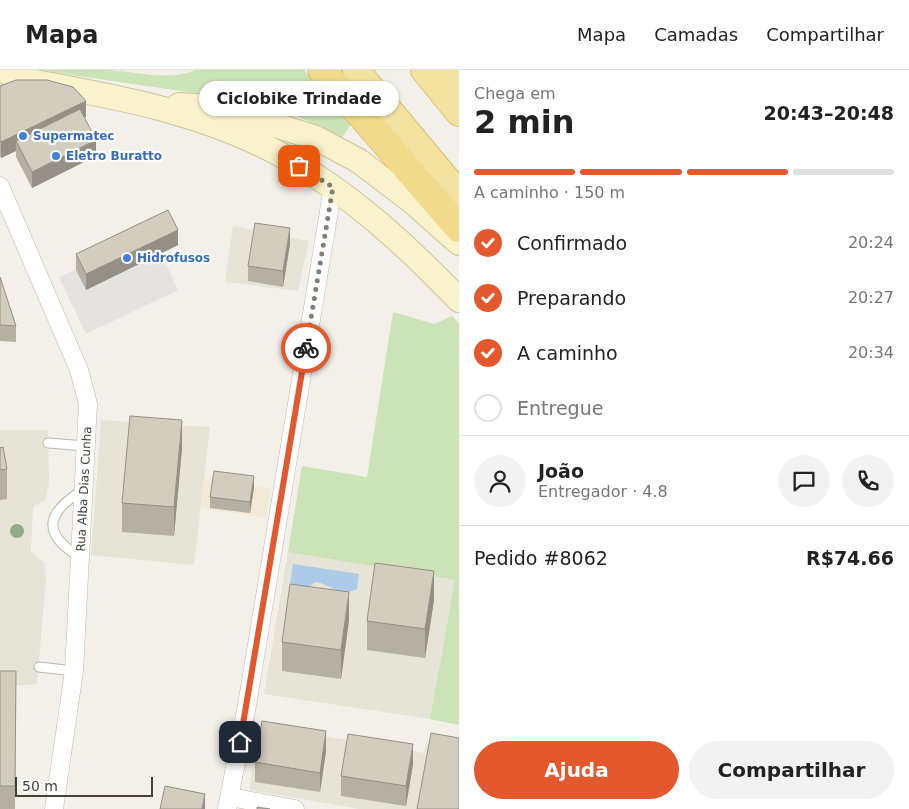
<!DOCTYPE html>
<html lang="pt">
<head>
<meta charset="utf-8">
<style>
  :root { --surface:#fff; --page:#f2f2f2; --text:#222; --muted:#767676; --line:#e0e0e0; --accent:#e4582e }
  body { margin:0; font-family:"DejaVu Sans",sans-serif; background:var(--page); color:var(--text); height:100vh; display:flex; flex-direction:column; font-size:19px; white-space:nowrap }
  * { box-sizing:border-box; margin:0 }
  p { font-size:16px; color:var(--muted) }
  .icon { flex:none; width:28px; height:28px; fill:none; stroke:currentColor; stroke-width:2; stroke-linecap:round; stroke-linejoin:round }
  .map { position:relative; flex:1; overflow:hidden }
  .drawer { display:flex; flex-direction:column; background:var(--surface); width:450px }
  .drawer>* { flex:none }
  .scale { position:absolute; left:15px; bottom:12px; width:138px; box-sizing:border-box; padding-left:5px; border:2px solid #454138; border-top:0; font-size:14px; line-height:18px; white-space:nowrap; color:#454138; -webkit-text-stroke:4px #fff; paint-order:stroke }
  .pin { position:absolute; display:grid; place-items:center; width:42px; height:42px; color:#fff; margin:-21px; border-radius:10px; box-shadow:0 2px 8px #0006 }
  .courier { position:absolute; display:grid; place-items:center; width:50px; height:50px; margin:-25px; border:4px solid #e4582e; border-radius:50%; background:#fff; color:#222; box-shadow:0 1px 6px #0007 }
  .bubble { position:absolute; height:35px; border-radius:18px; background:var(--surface); box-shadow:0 1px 4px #0004; font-size:16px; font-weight:600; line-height:35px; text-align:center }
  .headline em { font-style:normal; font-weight:600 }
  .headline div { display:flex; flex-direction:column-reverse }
  .headline { display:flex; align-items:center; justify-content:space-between; height:85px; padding:0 15px }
  h1 { font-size:32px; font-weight:600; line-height:38px }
  .bar { display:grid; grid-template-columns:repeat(4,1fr); gap:8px 5px; align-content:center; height:60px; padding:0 15px }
  .bar i { height:6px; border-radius:4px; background:var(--line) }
  .bar .active { background:var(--accent) }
  .bar p { grid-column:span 4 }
  .line { display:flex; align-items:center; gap:12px; padding:0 15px; border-top:1px solid var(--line) }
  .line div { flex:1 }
  .round { display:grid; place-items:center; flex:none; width:52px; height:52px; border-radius:26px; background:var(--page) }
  ol { padding:0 15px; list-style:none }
  li { display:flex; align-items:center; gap:15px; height:55px }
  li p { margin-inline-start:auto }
  li .icon { padding:5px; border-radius:50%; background:var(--accent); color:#fff; stroke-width:4 }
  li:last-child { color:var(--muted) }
  li i { width:28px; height:28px; border:2px solid var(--line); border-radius:50% }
  .primary-button { display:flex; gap:10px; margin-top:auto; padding:10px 15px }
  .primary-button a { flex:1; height:58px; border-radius:30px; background:var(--accent); color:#fff; font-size:20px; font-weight:600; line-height:58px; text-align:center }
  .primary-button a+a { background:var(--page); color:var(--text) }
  header { display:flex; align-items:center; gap:30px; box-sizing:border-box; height:70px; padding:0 25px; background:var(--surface); border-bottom:1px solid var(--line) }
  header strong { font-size:24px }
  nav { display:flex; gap:28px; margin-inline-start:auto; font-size:18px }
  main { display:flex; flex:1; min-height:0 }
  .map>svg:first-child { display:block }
  .residential { fill:#e6e3d7 }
  .commercial { fill:#f2e9d6 }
  .green { fill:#cbe3b6 }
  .parking { fill:#e4e3e0 }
  .water { fill:#abcbe9 }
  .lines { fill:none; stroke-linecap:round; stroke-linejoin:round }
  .service-casing { stroke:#bdb9ac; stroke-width:11 }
  .minor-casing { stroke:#bdb9ac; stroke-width:19 }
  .secondary-casing { stroke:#cec59d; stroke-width:26 }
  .primary-casing { stroke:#d8c171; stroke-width:28 }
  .trunk-casing { stroke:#cea747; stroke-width:29 }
  .service { stroke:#fff; stroke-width:9 }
  .minor { stroke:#fff; stroke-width:18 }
  .secondary { stroke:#f9f2cc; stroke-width:24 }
  .primary { stroke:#f4e3a0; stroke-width:26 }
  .trunk { stroke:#f2da8c; stroke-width:28 }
  .tree { fill:#93ab84 }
  .wall { fill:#b5b0a4 }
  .shaded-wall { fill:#949086 }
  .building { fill:#d3cdbf; stroke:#949086 }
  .done { stroke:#827e76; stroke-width:5; stroke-dasharray:0 9 }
  .route { stroke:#e4582e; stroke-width:6 }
  .shop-dot { fill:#3f7fe0; stroke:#fff; stroke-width:2 }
  .labels { text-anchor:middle; stroke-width:4.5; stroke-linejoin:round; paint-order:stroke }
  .shop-label { font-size:12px; font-weight:bold; fill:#366cbe; stroke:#fff; text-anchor:start }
  .street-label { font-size:12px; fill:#454138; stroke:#fff }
</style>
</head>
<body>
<header>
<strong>Mapa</strong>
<nav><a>Mapa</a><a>Camadas</a><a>Compartilhar</a></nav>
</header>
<main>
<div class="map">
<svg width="459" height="739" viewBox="0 0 459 739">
  <rect width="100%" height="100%" fill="#f3f0e9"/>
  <g class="residential">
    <path d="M 233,156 L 309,171 L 298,221 L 225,212 Z"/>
    <path d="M 101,350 L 210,357 L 194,495 L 91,485 Z"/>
    <path d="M 0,360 L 48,360 L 49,412 L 46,429 L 33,437 L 31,482 L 44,493 L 46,508 L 37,614 L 0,617 Z"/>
    <path d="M 288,482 L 455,510 L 430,649 L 264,624 Z"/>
    <path d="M 259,655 L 424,683 L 426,674 L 459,682 L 459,739 L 359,739 L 249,720 Z"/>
  </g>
  <path class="commercial" d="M 204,408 L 271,418 L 266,448 L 201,438 Z"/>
  <g class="green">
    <path d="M 38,0 C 61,0 84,0 107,0 C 135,1 168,12 195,0 L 304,0 L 353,51 L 341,69 C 313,52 287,40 255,32 Z"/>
    <path d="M 393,242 L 434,254 L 452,246 L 459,253 L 459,655 L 430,649 L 455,510 L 288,482 L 302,396 L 367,407 Z"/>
  </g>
  <path class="parking" d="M 161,184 L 178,220 L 86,264 L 59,207 L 76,200 L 86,220 Z"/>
  <path class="water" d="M 293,494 L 359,504 L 357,519 C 340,528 331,514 315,512 L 305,520 L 290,514 Z"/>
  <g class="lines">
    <defs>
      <g id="service">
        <path d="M 48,373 L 86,376"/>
        <path d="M 80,487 C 40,463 47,442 83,420"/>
        <path d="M 39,597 L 74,601"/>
      </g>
      <g id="minor">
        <path d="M 0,116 L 79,300 L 88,334 L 74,601 L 54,739"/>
        <path d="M 230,727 L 295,739"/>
        <path d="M 227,739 L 247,635 L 333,117"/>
      </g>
      <g id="secondary">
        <path d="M 4,0 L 18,9 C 108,25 202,41 283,86 C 350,123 406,175 459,230"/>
        <path d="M 179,35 L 221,38 L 316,68 L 359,91 L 414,133 L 459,173"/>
      </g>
      <g id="primary">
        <path d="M 356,0 L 459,124"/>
        <path d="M 424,0 L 459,43"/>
        <path d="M 452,0 L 459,9"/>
      </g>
      <path id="trunk" d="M 322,0 L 459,158"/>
    </defs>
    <use href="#service" class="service-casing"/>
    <use href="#minor" class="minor-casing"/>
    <use href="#secondary" class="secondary-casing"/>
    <use href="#primary" class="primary-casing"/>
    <use href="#trunk" class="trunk-casing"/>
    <use href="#service" class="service"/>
    <use href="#minor" class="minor"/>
    <use href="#secondary" class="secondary"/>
    <use href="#primary" class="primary"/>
    <use href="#trunk" class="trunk"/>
  </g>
  <circle class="tree" cx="17" cy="461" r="7"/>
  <g class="wall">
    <path d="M 0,16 L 86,47 L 84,47 L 96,86 L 32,118 L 16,87 L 16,81 L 1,88 L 0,86 Z"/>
    <path d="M 290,174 L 283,217 L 248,211 L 248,196 Z"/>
    <path d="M 178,175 L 86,220 L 76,200 L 76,184 Z"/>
    <path d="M 0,207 L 16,256 L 16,272 L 0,271 Z"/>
    <path d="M 0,378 L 7,399 L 7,429 L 0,430 Z"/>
    <path d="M 182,378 L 174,466 L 122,462 L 122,433 Z"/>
    <path d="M 254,417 L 250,443 L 210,438 L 210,427 Z"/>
    <path d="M 434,530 L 425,588 L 367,580 L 367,551 Z"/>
    <path d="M 349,550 L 341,609 L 282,601 L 282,572 Z"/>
    <path d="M 0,601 L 16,601 L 15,739 L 0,739 Z"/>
    <path d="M 326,681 L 320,722 L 255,712 L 255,692 Z"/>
    <path d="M 413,694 L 406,736 L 341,726 L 341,706 Z"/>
  </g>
  <g class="shaded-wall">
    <path d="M 86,31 L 86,47 L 20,79 L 16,71 L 16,81 L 1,88 L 1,72 Z"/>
    <path d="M 96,70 L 96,86 L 32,118 L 32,102 Z"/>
    <path d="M 290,158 L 290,174 L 283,217 L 283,201 Z"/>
    <path d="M 178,160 L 178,175 L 86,220 L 86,204 Z"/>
    <path d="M 182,350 L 182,378 L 174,466 L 174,437 Z"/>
    <path d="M 254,406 L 254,417 L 250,443 L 250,432 Z"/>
    <path d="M 434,501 L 434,530 L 425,588 L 425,559 Z"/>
    <path d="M 349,522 L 349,550 L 341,609 L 341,580 Z"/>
    <path d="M 326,661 L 326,681 L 320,722 L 320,703 Z"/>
    <path d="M 413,674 L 413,694 L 406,736 L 406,716 Z"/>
    <path d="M 205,724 L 205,739 L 202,739 Z"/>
  </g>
  <g class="building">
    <path d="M 16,10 L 47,10 L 73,17 L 86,31 L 1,72 L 0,70 L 0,16 Z"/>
    <path d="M 80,39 L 96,70 L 32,102 L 16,71 Z"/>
    <path d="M 168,140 L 178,160 L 86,204 L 76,184 Z"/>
    <path d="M 255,153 L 290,158 L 283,201 L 248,196 Z"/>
    <path d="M 0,207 L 16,256 L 0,255 Z"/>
    <path d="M 130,346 L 182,350 L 174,437 L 122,433 Z"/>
    <path d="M 3,377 L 7,399 L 0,400 L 0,378 Z"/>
    <path d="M 214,401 L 254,406 L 250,432 L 210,427 Z"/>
    <path d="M 375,493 L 434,501 L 425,559 L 367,551 Z"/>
    <path d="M 290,514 L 349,522 L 341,580 L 282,572 Z"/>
    <path d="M 0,601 L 16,601 L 15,716 L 0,716 Z"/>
    <path d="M 262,651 L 326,661 L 320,703 L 255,692 Z"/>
    <path d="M 431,663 L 459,668 L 459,739 L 417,739 Z"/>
    <path d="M 348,664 L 413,674 L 406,716 L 341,706 Z"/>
    <path d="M 165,716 L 205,724 L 202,739 L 160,739 Z"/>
    <path d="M 257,737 L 270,739 L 257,739 Z"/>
  </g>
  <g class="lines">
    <path class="done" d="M 299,96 L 333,117 L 306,278"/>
    <path class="route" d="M 240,672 L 306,278"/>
  </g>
  <g class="shop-dot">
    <circle cx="23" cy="66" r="5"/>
    <circle cx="56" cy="86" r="5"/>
    <circle cx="127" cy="188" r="5"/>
  </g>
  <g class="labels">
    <g class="shop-label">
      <text x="33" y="70">Supermatec</text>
      <text x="66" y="90">Eletro Buratto</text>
      <text x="137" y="192">Hidrofusos</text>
    </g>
    <g class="street-label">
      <text transform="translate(84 419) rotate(-87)" y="4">Rua Alba Dias Cunha</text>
    </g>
  </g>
</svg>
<div class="scale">50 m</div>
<div class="pin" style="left:299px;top:96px;background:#ea580c"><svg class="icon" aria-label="bag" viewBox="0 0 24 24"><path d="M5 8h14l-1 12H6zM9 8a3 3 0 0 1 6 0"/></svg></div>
<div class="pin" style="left:240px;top:672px;background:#1f2937"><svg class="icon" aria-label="home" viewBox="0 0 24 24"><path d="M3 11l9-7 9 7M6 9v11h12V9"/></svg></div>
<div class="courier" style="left:306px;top:278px"><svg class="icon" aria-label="bike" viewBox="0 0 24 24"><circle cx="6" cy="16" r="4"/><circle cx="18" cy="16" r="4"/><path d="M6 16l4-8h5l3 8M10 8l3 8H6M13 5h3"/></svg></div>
<div class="bubble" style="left:199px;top:11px;width:200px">Ciclobike Trindade</div>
</div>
<section class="drawer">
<div class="headline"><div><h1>2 min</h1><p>Chega em</p></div><em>20:43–20:48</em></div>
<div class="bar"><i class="active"></i><i class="active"></i><i class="active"></i><i></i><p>A caminho · 150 m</p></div>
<ol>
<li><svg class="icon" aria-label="check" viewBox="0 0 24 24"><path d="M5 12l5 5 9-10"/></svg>Confirmado<p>20:24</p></li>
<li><svg class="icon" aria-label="check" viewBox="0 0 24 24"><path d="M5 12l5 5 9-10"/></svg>Preparando<p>20:27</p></li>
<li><svg class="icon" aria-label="check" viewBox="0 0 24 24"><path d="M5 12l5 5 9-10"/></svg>A caminho<p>20:34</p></li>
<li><i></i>Entregue</li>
</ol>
<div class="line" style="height:90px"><a class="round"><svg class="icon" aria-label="person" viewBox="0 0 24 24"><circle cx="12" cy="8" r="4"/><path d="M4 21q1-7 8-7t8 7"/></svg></a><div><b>João</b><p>Entregador · 4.8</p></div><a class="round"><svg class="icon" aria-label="chat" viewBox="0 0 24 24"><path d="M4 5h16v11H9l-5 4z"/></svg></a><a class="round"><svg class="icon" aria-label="phone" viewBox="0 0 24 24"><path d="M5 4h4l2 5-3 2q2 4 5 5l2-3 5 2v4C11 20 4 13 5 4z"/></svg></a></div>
<div class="line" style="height:65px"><div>Pedido #8062</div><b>R$74.66</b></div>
<div class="primary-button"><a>Ajuda</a><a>Compartilhar</a></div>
</section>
</main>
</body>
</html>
